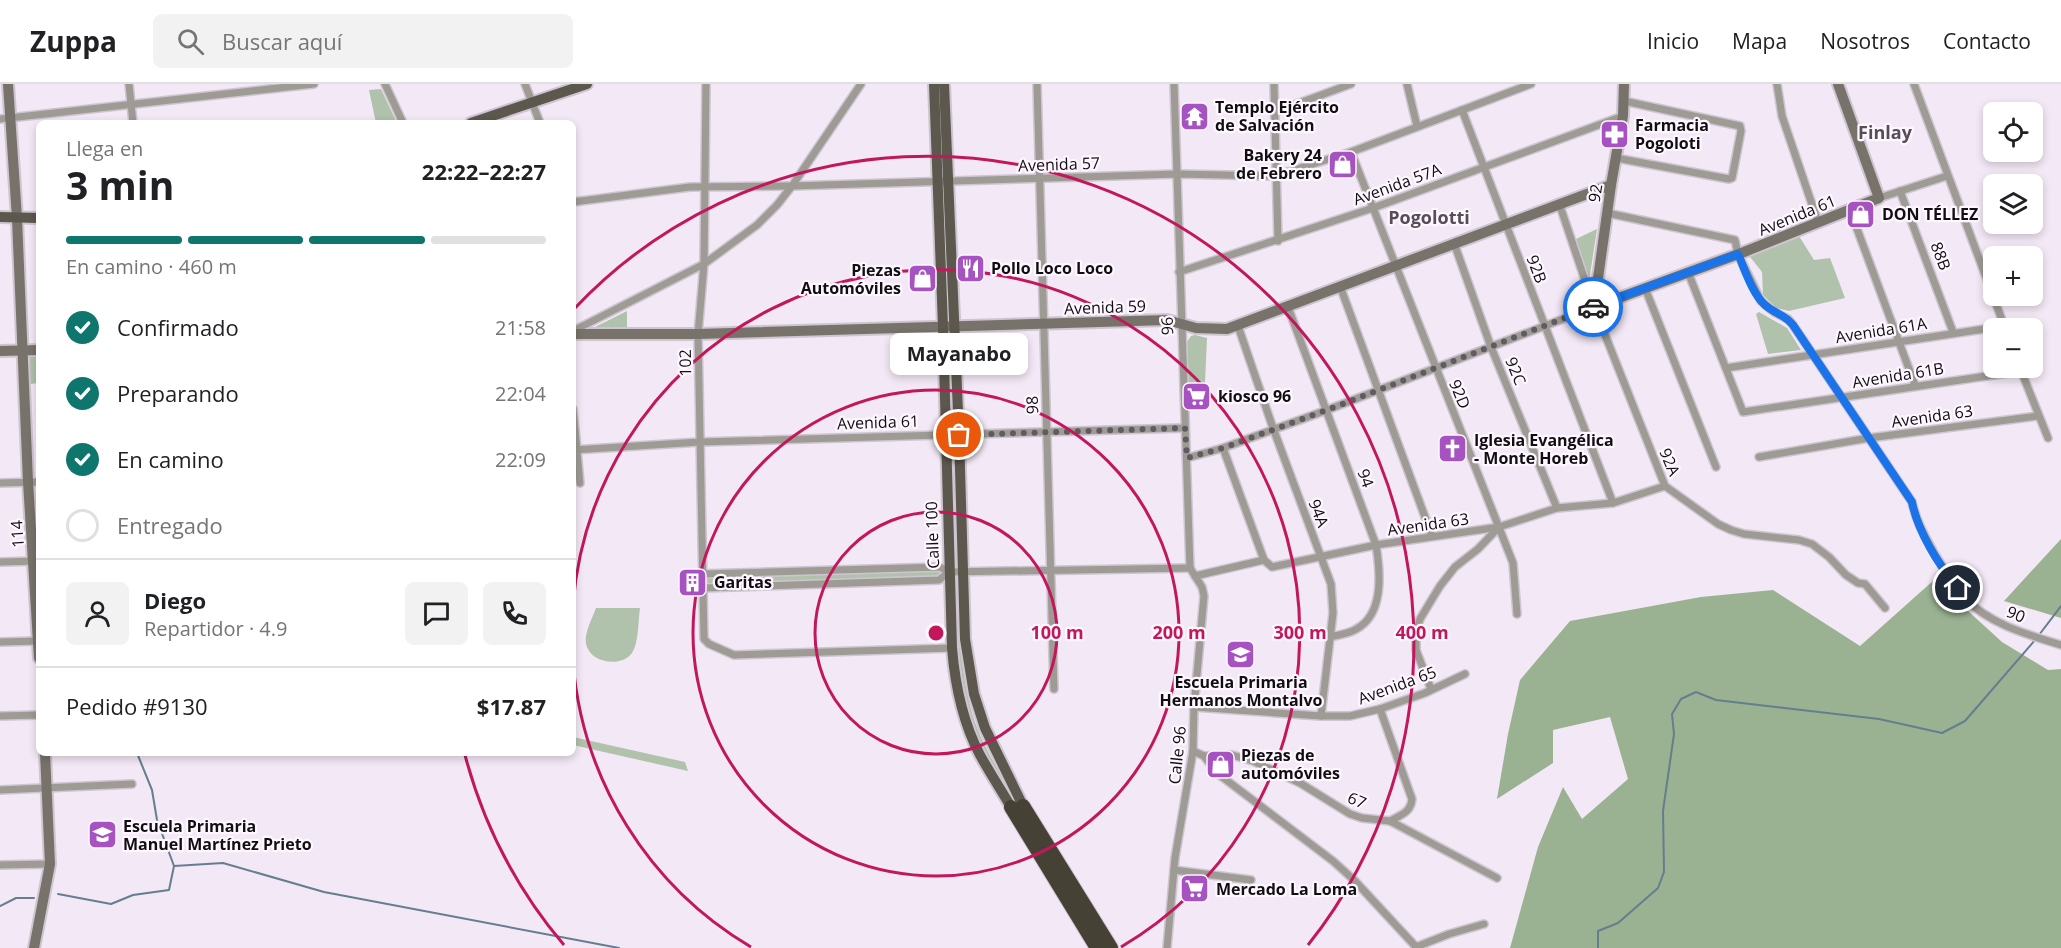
<!DOCTYPE html>
<html lang="es">
<head>
<meta charset="utf-8">
<style>
  :root { --surface:#fff; --page:#f2f2f2; --text:#202124; --muted:#757577; --line:#e0e0e0; --accent:#0f766e }
  body { margin:0; font-family:"Open Sans",sans-serif; background:var(--page); color:var(--text); height:100vh; display:flex; flex-direction:column; font-size:22px; white-space:nowrap }
  * { box-sizing:border-box; margin:0 }
  p { font-size:20px; color:var(--muted) }
  .icon { flex:none; width:33px; height:33px; fill:none; stroke:currentColor; stroke-width:2; stroke-linecap:round; stroke-linejoin:round }
  .map { position:relative; flex:1; overflow:hidden }
  .details { position:absolute; left:36px; top:36px; width:540px; height:636px; display:flex; flex-direction:column; background:var(--surface); border-radius:9px; box-shadow:0 3px 9px #0003 }
  .details>* { flex:none }
  .controls { position:absolute; left:1983px; top:18px; display:grid; gap:12px }
  .controls a { display:grid; place-items:center; width:60px; height:60px; border-radius:9px; background:var(--surface); box-shadow:0 3px 9px #0003; font-size:30px }
  .pin { position:absolute; display:grid; place-items:center; width:51px; height:51px; color:#fff; margin:-26px; border:3px solid #fff; border-radius:50%; box-shadow:0 2px 6px #0007 }
  .courier { position:absolute; display:grid; place-items:center; width:60px; height:60px; margin:-30px; border:4px solid #1a73e8; border-radius:50%; background:#fff; color:#222; box-shadow:0 2px 8px #0007 }
  .bubble { position:absolute; height:42px; border-radius:9px; background:var(--surface); box-shadow:0 3px 9px #0003; font-size:20px; font-weight:700; line-height:42px; text-align:center }
  .summary em { font-style:normal; font-weight:700 }
  .summary div { display:flex; flex-direction:column-reverse }
  .summary { display:flex; align-items:center; justify-content:space-between; height:102px; padding:0 30px }
  h1 { font-size:39px; font-weight:700; line-height:45px }
  .bar { display:grid; grid-template-columns:repeat(4,1fr); gap:9px 6px; align-content:center; height:72px; padding:0 30px }
  .bar i { height:8px; border-radius:4px; background:var(--line) }
  .bar .active { background:var(--accent) }
  .bar p { grid-column:span 4 }
  .line { display:flex; align-items:center; gap:15px; padding:0 30px; border-top:2px solid var(--line) }
  .line div { flex:1 }
  .round { display:grid; place-items:center; flex:none; width:63px; height:63px; border-radius:9px; background:var(--page) }
  ol { padding:0 30px; list-style:none }
  li { display:flex; align-items:center; gap:18px; height:66px }
  li p { margin-inline-start:auto }
  li .icon { padding:6px; border-radius:50%; background:var(--accent); color:#fff; stroke-width:4 }
  li:last-child { color:var(--muted) }
  li i { width:33px; height:33px; border:3px solid var(--line); border-radius:50% }
  header { display:flex; align-items:center; gap:36px; box-sizing:border-box; height:84px; padding:0 30px; background:var(--surface); border-bottom:2px solid var(--line) }
  header strong { font-size:28px }
  nav { display:flex; gap:33px; margin-inline-start:auto; font-size:21px }
  .search { width:420px; height:54px; background:var(--page); display:flex; align-items:center; gap:15px; box-sizing:border-box; padding:0 21px; border-radius:9px; color:var(--muted); font-size:22px }
  .map>svg:first-child { display:block }
  .green { fill:#b0c2ab }
  .forest { fill:#9ab292 }
  .lines { fill:none; stroke-linecap:round; stroke-linejoin:round }
  .stream { stroke:#647e8f; stroke-width:2 }
  .street-casing { stroke:#cfc5d1; stroke-width:10 }
  .secondary-casing { stroke:#cfc5d1; stroke-width:14 }
  .primary-casing { stroke:#cfc5d1; stroke-width:14 }
  .highway-casing { stroke:#cfc5d1; stroke-width:16 }
  .street { stroke:#9d9b94; stroke-width:7 }
  .secondary { stroke:#77736b; stroke-width:10 }
  .primary { stroke:#5c584e; stroke-width:10 }
  .highway { stroke:#454135; stroke-width:14 }
  .done { stroke:#605a61; stroke-width:6; stroke-dasharray:0 10.8 }
  .route { stroke:#1a73e8; stroke-width:8 }
  .ring { fill:none; stroke:#c2185b; stroke-width:3 }
  .labels { text-anchor:middle; stroke-width:4.5; stroke-linejoin:round; paint-order:stroke }
  .poi-label { font-size:16px; font-weight:bold; fill:#110e12; stroke:#fef7ff; text-anchor:start }
  .street-label { font-size:16px; fill:#110e12; stroke:#fef7ff }
  .neighbourhood-label { font-size:18px; font-weight:bold; fill:#564d58; stroke:#fef7ff }
  .centre { fill:#c2185b; stroke:#fef7ff; stroke-width:3 }
  .ring-label { font-size:18px; text-anchor:middle; font-weight:bold; fill:#c2185b; stroke:#fef7ff; stroke-width:4.5; stroke-linejoin:round; paint-order:stroke }
</style>
</head>
<body>
<header>
<strong>Zuppa</strong>
<div class="search"><svg class="icon" aria-label="search" viewBox="0 0 24 24"><circle cx="10" cy="10" r="6"/><path d="M15 15l6 6"/></svg>Buscar aquí</div>
<nav><a>Inicio</a><a>Mapa</a><a>Nosotros</a><a>Contacto</a></nav>
</header>
<div class="map">
<svg width="2061" height="864" viewBox="0 0 2061 864">
  <rect width="100%" height="100%" fill="#f3e8f5"/>
  <g class="green">
    <path d="M 381,5 L 397,39 L 376,39 L 369,6 Z"/>
    <path d="M 1597,145 L 1589,197 L 1576,155 Z"/>
    <path d="M 1799,152 L 1814,176 L 1830,174 L 1845,214 L 1789,227 L 1776,224 L 1763,211 L 1762,188 L 1747,169 Z"/>
    <path d="M 627,227 L 627,243 L 595,243 Z"/>
    <path d="M 1759,228 L 1787,244 L 1801,266 L 1768,270 L 1756,230 Z"/>
    <path d="M 1195,251 L 1207,254 L 1204,321 L 1189,322 L 1187,258 L 1191,252 Z"/>
    <path d="M 30,272 L 39,272 L 39,299 L 30,300 Z"/>
    <path d="M 953,354 L 958,484 L 955,485 L 950,355 Z"/>
    <path d="M 940,485 L 945,489 L 939,494 L 705,501 L 705,493 Z"/>
    <path d="M 956,491 L 958,491 C 960,543 959,597 978,646 C 989,673 1006,698 1019,724 L 1017,725 C 1003,700 986,674 975,647 C 955,597 956,544 956,491 Z"/>
    <path d="M 596,524 L 640,524 C 638,537 639,558 632,569 C 621,584 590,579 586,560 C 584,549 592,535 596,524 Z"/>
    <path d="M 573,653 L 685,678 L 688,687 L 573,661 Z"/>
  </g>
  <g class="forest">
    <path d="M 2061,455 L 2061,534 L 2004,517 Z"/>
    <path d="M 1934,496 L 2002,558 L 2048,586 L 2061,585 L 2061,864 L 1510,864 L 1538,763 L 1563,703 L 1582,735 L 1628,695 L 1610,633 L 1553,646 L 1553,679 L 1497,715 L 1508,650 L 1520,596 L 1570,537 L 1701,513 L 1773,506 L 1860,562 Z"/>
  </g>
  <g class="lines">
    <g class="stream">
      <path d="M 2039,551 L 2061,522"/>
      <path d="M 174,782 L 223,779 L 324,808 L 619,864"/>
      <path d="M 58,810 L 111,820 L 133,811 L 169,806 L 174,782 L 157,736 L 152,706 L 137,669"/>
      <path d="M 0,822 L 16,814 L 34,814"/>
      <path d="M 1598,864 L 1598,847 L 1618,839 L 1658,804 L 1664,788 L 1663,727 L 1674,650 L 1672,630 L 1681,615 L 1696,608 L 1716,616 L 1879,635 L 1942,649 L 1965,637 L 2035,556"/>
    </g>
    <defs>
      <g id="street">
        <path d="M 129,0 L 133,39"/>
        <path d="M 385,0 L 403,39"/>
        <path d="M 525,0 L 540,39"/>
        <path d="M 706,0 L 704,180 L 698,250 L 704,555 L 709,560 L 734,571 L 952,564"/>
        <path d="M 1037,0 L 1054,605"/>
        <path d="M 1174,0 L 1190,484"/>
        <path d="M 1274,0 L 1278,157"/>
        <path d="M 1407,0 L 1417,42"/>
        <path d="M 1777,0 L 1782,32 L 1818,138"/>
        <path d="M 1914,0 L 2005,244"/>
        <path d="M 1462,26 L 1613,419"/>
        <path d="M 1275,28 L 1351,0"/>
        <path d="M 0,35 L 314,0"/>
        <path d="M 1351,68 L 1513,479 L 1517,530"/>
        <path d="M 1616,74 L 1729,95 L 1732,94 L 1741,47 L 1740,42 L 1624,17"/>
        <path d="M 1900,107 L 1953,248"/>
        <path d="M 1879,114 L 1947,92"/>
        <path d="M 573,118 L 690,103 L 792,102 L 1177,90 L 1275,92 L 1351,68 L 1531,0"/>
        <path d="M 1559,119 L 1594,223 L 1665,402 L 1718,440 L 1731,446 L 1744,450 L 1799,456 L 1812,460 L 1829,473 L 1846,491 L 1858,499 L 1865,500 L 1885,524"/>
        <path d="M 1850,126 L 1915,301"/>
        <path d="M 1607,129 L 1735,156 L 1738,170 L 1761,217 L 1774,228 L 1788,235 L 1793,241 L 1912,418 C 1916,437 1925,452 1934,469 C 1944,485 1953,501 1966,515 C 1989,540 2029,551 2061,561"/>
        <path d="M 1454,159 L 1491,263 L 1557,424"/>
        <path d="M 1179,188 L 1373,124 L 1623,32"/>
        <path d="M 1688,188 L 1743,328 L 2021,287"/>
        <path d="M 1340,202 L 1432,452"/>
        <path d="M 1645,204 L 1716,383"/>
        <path d="M 1288,223 L 1376,461 C 1380,486 1384,525 1361,542 C 1352,549 1340,551 1329,553"/>
        <path d="M 1238,242 L 1273,344 L 1331,500 L 1333,529 L 1321,632"/>
        <path d="M 573,247 L 704,180 L 757,141 L 777,121 L 792,102 L 861,0"/>
        <path d="M 1726,284 L 2004,242"/>
        <path d="M 2020,284 L 2048,354"/>
        <path d="M 573,325 L 580,399"/>
        <path d="M 1223,364 L 1264,476 L 1272,483 L 1376,461 L 1499,443 L 1557,424 L 1613,419 L 1665,402"/>
        <path d="M 573,366 L 700,358 L 1184,344"/>
        <path d="M 1759,373 L 1869,354 L 2038,332"/>
        <path d="M 1187,374 L 1223,364 L 1327,326 L 1594,223"/>
        <path d="M 0,399 L 39,398"/>
        <path d="M 0,478 L 39,477"/>
        <path d="M 949,488 L 1190,484"/>
        <path d="M 702,490 L 940,483 L 949,488 L 939,496 L 703,504"/>
        <path d="M 1195,492 L 1264,476"/>
        <path d="M 0,558 L 39,557"/>
        <path d="M 1431,605 L 1416,566 L 1416,549 L 1420,535 L 1440,502 L 1455,483 L 1478,465 L 1499,443"/>
        <path d="M 1194,623 L 1321,632 L 1350,632 L 1380,625 L 1425,609 L 1465,590"/>
        <path d="M 1380,625 L 1412,715 C 1411,728 1401,731 1390,737"/>
        <path d="M 0,632 L 39,631"/>
        <path d="M 1193,667 L 1204,672 L 1217,689 L 1333,777 L 1354,796 L 1417,864"/>
        <path d="M 1204,672 L 1232,671 L 1253,677 L 1300,699 L 1350,730 L 1362,734 L 1390,737 L 1497,794"/>
        <path d="M 0,706 L 132,700"/>
        <path d="M 0,781 L 50,780"/>
        <path d="M 1174,786 L 1251,796"/>
        <path d="M 1416,863 L 1449,850 L 1484,840"/>
        <path d="M 1167,864 L 1175,774 L 1193,667 L 1194,623 L 1204,512 L 1202,503 L 1190,484"/>
      </g>
      <g id="secondary">
        <path d="M 8,0 L 17,134 L 28,398 L 39,574"/>
        <path d="M 1624,0 L 1623,32 L 1611,101 L 1594,223 L 1744,168 L 1879,114 L 1838,0"/>
        <path d="M 573,250 L 698,250 L 1167,236 L 1196,244 L 1227,245 L 1611,101"/>
        <path d="M 0,267 L 39,266"/>
        <path d="M 34,864 L 50,780 L 45,669"/>
      </g>
      <g id="primary">
        <path d="M 934,0 L 943,243 L 952,564 C 955,600 963,639 980,671 C 990,689 1001,706 1011,723"/>
        <path d="M 944,0 L 959,351 L 965,555 L 974,610 L 985,644 L 1023,722"/>
        <path d="M 471,39 L 587,0"/>
        <path d="M 0,133 L 39,134"/>
      </g>
      <g id="highway">
        <path d="M 1023,722 L 1111,864"/>
        <path d="M 1011,723 L 1097,864"/>
      </g>
    </defs>
    <use href="#street" class="street-casing"/>
    <use href="#secondary" class="secondary-casing"/>
    <use href="#primary" class="primary-casing"/>
    <use href="#highway" class="highway-casing"/>
    <use href="#street" class="street"/>
    <use href="#secondary" class="secondary"/>
    <use href="#primary" class="primary"/>
    <use href="#highway" class="highway"/>
  </g>
  <g class="lines">
    <path class="done" d="M 959,351 L 1185,344 L 1187,374 L 1223,364 L 1327,326 L 1593,223"/>
    <path class="route" d="M 1593,223 L 1738,170 C 1745,186 1752,209 1765,221 C 1774,229 1785,231 1793,241 L 1912,418 C 1918,448 1938,480 1958,504"/>
  </g>
  <g class="ring">
    <circle cx="936" cy="549" r="121"/>
    <circle cx="936" cy="549" r="243"/>
    <path d="M751 863A364 364 0 0 1 573 578M573 520A364 364 0 1 1 1121 863"/>
    <path d="M564 861A486 486 0 0 1 465 671M575 224A486 486 0 0 1 1308 861"/>
  </g>
  <defs>
    <symbol id="temple-square" viewBox="-11 -11 22 22"><rect x="-9" y="-9" width="18" height="18" rx="4" fill="#a652c1" stroke="#fef7ff"/><path d="M0-6L5-2H3V0L6.5 2.5H4V6H1.5V3h-3V6H-4V2.5H-6.5L-3 0V-2H-5Z" fill="#fff"/></symbol>
    <symbol id="pharmacy-square" viewBox="-11 -11 22 22"><rect x="-9" y="-9" width="18" height="18" rx="4" fill="#a652c1" stroke="#fef7ff"/><path d="M-2-6h4v4h4v4h-4v4h-4v-4h-4v-4h4Z" fill="#fff"/></symbol>
    <symbol id="shop-square" viewBox="-11 -11 22 22"><rect x="-9" y="-9" width="18" height="18" rx="4" fill="#a652c1" stroke="#fef7ff"/><path d="M-5-2.5h2.3a2.7 3.5 0 0 1 5.4 0H5L5.5 6h-11ZM-1.5-2.5h3a1.5 2.3 0 0 0-3 0Z" fill="#fff"/></symbol>
    <symbol id="restaurant-square" viewBox="-11 -11 22 22"><rect x="-9" y="-9" width="18" height="18" rx="4" fill="#a652c1" stroke="#fef7ff"/><path d="M-5-6h1v4h1v-4h1v4h1v-4h1v5L-1.5 .5V6h-2V.5L-5-1ZM5-6V6H3V1.5H1.5Q1.5-4 5-6Z" fill="#fff"/></symbol>
    <symbol id="supermarket-square" viewBox="-11 -11 22 22"><rect x="-9" y="-9" width="18" height="18" rx="4" fill="#a652c1" stroke="#fef7ff"/><path d="M-6-5.5h2.5l.6 2H6L4.5 2H-2.5L-4.4-4H-6ZM-1.5 3.2a1.3 1.3 0 1 0 .1 0ZM3 3.2a1.3 1.3 0 1 0 .1 0Z" fill="#fff"/></symbol>
    <symbol id="church-square" viewBox="-11 -11 22 22"><rect x="-9" y="-9" width="18" height="18" rx="4" fill="#a652c1" stroke="#fef7ff"/><path d="M-1.2-6h2.4v3.5h3.3v2.4h-3.3V6h-2.4V-.1h-3.3v-2.4h3.3Z" fill="#fff"/></symbol>
    <symbol id="building-square" viewBox="-11 -11 22 22"><rect x="-9" y="-9" width="18" height="18" rx="4" fill="#a652c1" stroke="#fef7ff"/><path d="M-4-6H4V6H1V3H-1V6H-4ZM-2.5-4.3h1.7v1.8h-1.7ZM.8-4.3h1.7v1.8H.8ZM-2.5-1h1.7V.8h-1.7ZM.8-1h1.7V.8H.8Z" fill="#fff"/></symbol>
    <symbol id="school-square" viewBox="-11 -11 22 22"><rect x="-9" y="-9" width="18" height="18" rx="4" fill="#a652c1" stroke="#fef7ff"/><path d="M0-5L7-2L0 1L-7-2ZM-4 1L0 2.5L4 1V4Q0 6-4 4Z" fill="#fff"/></symbol>
  </defs>
  <g fill-rule="evenodd">
    <use href="#temple-square" x="1178" y="16" width="33" height="33"/>
    <use href="#pharmacy-square" x="1598" y="34" width="33" height="33"/>
    <use href="#shop-square" x="1326" y="64" width="33" height="33"/>
    <use href="#shop-square" x="1844" y="114" width="33" height="33"/>
    <use href="#restaurant-square" x="954" y="168" width="33" height="33"/>
    <use href="#shop-square" x="906" y="178" width="33" height="33"/>
    <use href="#supermarket-square" x="1180" y="296" width="33" height="33"/>
    <use href="#church-square" x="1436" y="348" width="33" height="33"/>
    <use href="#building-square" x="676" y="482" width="33" height="33"/>
    <use href="#school-square" x="1224" y="554" width="33" height="33"/>
    <use href="#shop-square" x="1204" y="664" width="33" height="33"/>
    <use href="#school-square" x="86" y="734" width="33" height="33"/>
    <use href="#supermarket-square" x="1178" y="788" width="33" height="33"/>
  </g>
  <g class="labels">
    <g class="poi-label">
      <text x="1215" y="29">Templo Ejército<tspan x="1215" dy="18">de Salvación</tspan></text>
      <text x="1635" y="47">Farmacia<tspan x="1635" dy="18">Pogoloti</tspan></text>
      <text x="1322" y="77" text-anchor="end">Bakery 24<tspan x="1322" dy="18">de Febrero</tspan></text>
      <text x="1882" y="136">DON TÉLLEZ</text>
      <text x="991" y="190">Pollo Loco Loco</text>
      <text x="901" y="192" text-anchor="end">Piezas<tspan x="901" dy="18">Automóviles</tspan></text>
      <text x="1218" y="318">kiosco 96</text>
      <text x="1474" y="362">Iglesia Evangélica<tspan x="1474" dy="18">- Monte Horeb</tspan></text>
      <text x="714" y="504">Garitas</text>
      <text x="1241" y="604" text-anchor="middle">Escuela Primaria<tspan x="1241" dy="18">Hermanos Montalvo</tspan></text>
      <text x="1241" y="677">Piezas de<tspan x="1241" dy="18">automóviles</tspan></text>
      <text x="123" y="748">Escuela Primaria<tspan x="123" dy="18">Manuel Martínez Prieto</tspan></text>
      <text x="1216" y="811">Mercado La Loma</text>
    </g>
    <g class="street-label">
      <text transform="translate(1059 80) rotate(-2)" y="6">Avenida 57</text>
      <text transform="translate(1397 100) rotate(-20)" y="6">Avenida 57A</text>
      <text transform="translate(1595 109) rotate(-81)" y="6">92</text>
      <text transform="translate(1797 131) rotate(-22)" y="6">Avenida 61</text>
      <text transform="translate(1941 172) rotate(69)" y="6">88B</text>
      <text transform="translate(1537 185) rotate(69)" y="6">92B</text>
      <text transform="translate(1105 223) rotate(-2)" y="6">Avenida 59</text>
      <text transform="translate(1167 242) rotate(-92)" y="6">96</text>
      <text transform="translate(1881 246) rotate(-9)" y="6">Avenida 61A</text>
      <text transform="translate(685 279) rotate(-91)" y="6">102</text>
      <text transform="translate(1516 287) rotate(68)" y="6">92C</text>
      <text transform="translate(1898 291) rotate(-9)" y="6">Avenida 61B</text>
      <text transform="translate(1460 310) rotate(68)" y="6">92D</text>
      <text transform="translate(1032 321) rotate(-92)" y="6">98</text>
      <text transform="translate(1932 332) rotate(-8)" y="6">Avenida 63</text>
      <text transform="translate(878 338) rotate(-2)" y="6">Avenida 61</text>
      <text transform="translate(1670 378) rotate(67)" y="6">92A</text>
      <text transform="translate(1366 394) rotate(70)" y="6">94</text>
      <text transform="translate(1319 429) rotate(69)" y="6">94A</text>
      <text transform="translate(1428 440) rotate(-8)" y="6">Avenida 63</text>
      <text transform="translate(17 450) rotate(-94)" y="6">114</text>
      <text transform="translate(932 451) rotate(-92)" y="6">Calle 100</text>
      <text transform="translate(2016 530) rotate(23)" y="6">90</text>
      <text transform="translate(1397 601) rotate(-20)" y="6">Avenida 65</text>
      <text transform="translate(1177 671) rotate(-84)" y="6">Calle 96</text>
      <text transform="translate(1357 716) rotate(23)" y="6">67</text>
    </g>
    <g class="neighbourhood-label">
      <text x="1885" y="55">Finlay</text>
      <text x="1429" y="140">Pogolotti</text>
    </g>
  </g>
  <circle cx="936" cy="549" r="9" class="centre"/>
  <g class="ring-label">
    <text x="1057" y="555">100 m</text>
    <text x="1179" y="555">200 m</text>
    <text x="1300" y="555">300 m</text>
    <text x="1422" y="555">400 m</text>
  </g>
</svg>
<div class="controls">
<a><svg class="icon" aria-label="locate" viewBox="0 0 24 24"><circle cx="12" cy="12" r="6"/><path d="M12 2v4M12 18v4M2 12h4M18 12h4"/></svg></a>
<a><svg class="icon" aria-label="layers" viewBox="0 0 24 24"><path d="M12 4l9 5-9 5-9-5zM3 14l9 5 9-5"/></svg></a>
<a>+</a>
<a>−</a>
</div>
<div class="pin" style="left:959px;top:351px;background:#ea580c"><svg class="icon" aria-label="bag" viewBox="0 0 24 24"><path d="M5 8h14l-1 12H6zM9 8a3 3 0 0 1 6 0"/></svg></div>
<div class="pin" style="left:1958px;top:504px;background:#1f2937"><svg class="icon" aria-label="home" viewBox="0 0 24 24"><path d="M3 11l9-7 9 7M6 9v11h12V9"/></svg></div>
<div class="courier" style="left:1593px;top:223px"><svg class="icon" aria-label="car" viewBox="0 0 24 24"><path d="M5 17H2v-5l4-1 3-4h7l3 4 3 1v5h-3M9 17h6M6 11h13"/><circle cx="7" cy="17" r="2"/><circle cx="17" cy="17" r="2"/></svg></div>
<div class="bubble" style="left:890px;top:249px;width:138px">Mayanabo</div>
<section class="details">
<div class="summary"><div><h1>3 min</h1><p>Llega en</p></div><em>22:22–22:27</em></div>
<div class="bar"><i class="active"></i><i class="active"></i><i class="active"></i><i></i><p>En camino · 460 m</p></div>
<ol>
<li><svg class="icon" aria-label="check" viewBox="0 0 24 24"><path d="M5 12l5 5 9-10"/></svg>Confirmado<p>21:58</p></li>
<li><svg class="icon" aria-label="check" viewBox="0 0 24 24"><path d="M5 12l5 5 9-10"/></svg>Preparando<p>22:04</p></li>
<li><svg class="icon" aria-label="check" viewBox="0 0 24 24"><path d="M5 12l5 5 9-10"/></svg>En camino<p>22:09</p></li>
<li><i></i>Entregado</li>
</ol>
<div class="line" style="height:108px"><a class="round"><svg class="icon" aria-label="person" viewBox="0 0 24 24"><circle cx="12" cy="8" r="4"/><path d="M4 21q1-7 8-7t8 7"/></svg></a><div><b>Diego</b><p>Repartidor · 4.9</p></div><a class="round"><svg class="icon" aria-label="chat" viewBox="0 0 24 24"><path d="M4 5h16v11H9l-5 4z"/></svg></a><a class="round"><svg class="icon" aria-label="phone" viewBox="0 0 24 24"><path d="M5 4h4l2 5-3 2q2 4 5 5l2-3 5 2v4C11 20 4 13 5 4z"/></svg></a></div>
<div class="line" style="height:78px"><div>Pedido #9130</div><b>$17.87</b></div>
</section>
</div>
</body>
</html>
